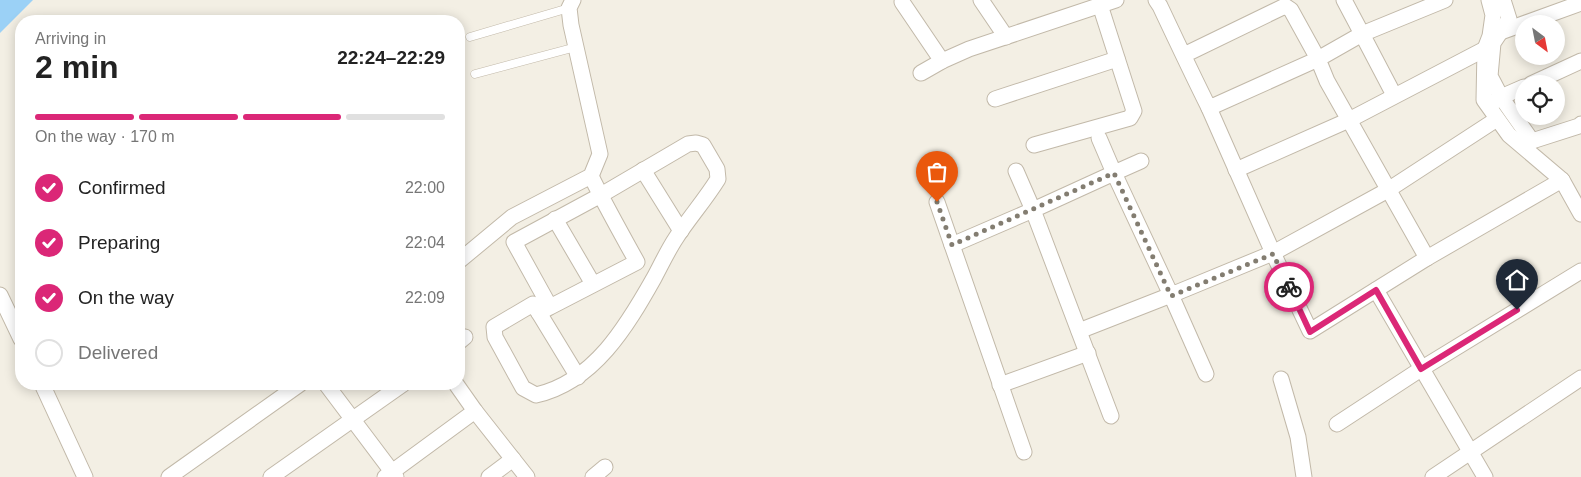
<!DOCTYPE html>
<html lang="en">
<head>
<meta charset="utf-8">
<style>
  :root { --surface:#fff; --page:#f6f6f6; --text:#222; --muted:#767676; --line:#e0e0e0; --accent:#db2777 }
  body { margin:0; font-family:Arial,sans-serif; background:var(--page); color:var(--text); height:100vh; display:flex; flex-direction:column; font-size:19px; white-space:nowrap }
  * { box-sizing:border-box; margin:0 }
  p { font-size:16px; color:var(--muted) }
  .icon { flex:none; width:28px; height:28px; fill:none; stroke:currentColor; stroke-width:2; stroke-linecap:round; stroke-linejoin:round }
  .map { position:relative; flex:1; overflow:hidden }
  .side { position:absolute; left:15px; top:15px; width:450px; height:375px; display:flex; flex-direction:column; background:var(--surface); border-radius:20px; box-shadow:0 2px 12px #0003 }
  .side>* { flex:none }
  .needle { width:32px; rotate:148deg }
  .fabs { position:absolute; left:1515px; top:15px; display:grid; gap:10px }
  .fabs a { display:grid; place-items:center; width:50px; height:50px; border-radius:50%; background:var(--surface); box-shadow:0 2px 12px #0003; font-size:25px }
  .pin { position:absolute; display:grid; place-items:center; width:42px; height:42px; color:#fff; margin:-51px -21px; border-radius:50% 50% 50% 0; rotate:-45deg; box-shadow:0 0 5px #0007 }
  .pin .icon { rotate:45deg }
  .courier { position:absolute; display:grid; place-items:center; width:50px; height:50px; margin:-25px; border:4px solid #db2777; border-radius:50%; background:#fff; color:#222; box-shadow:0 1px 6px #0007 }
  .summary em { font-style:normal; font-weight:700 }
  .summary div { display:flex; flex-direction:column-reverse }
  .summary { display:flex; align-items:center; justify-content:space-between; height:85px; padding:0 20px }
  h1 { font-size:32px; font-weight:700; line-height:38px }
  .bar { display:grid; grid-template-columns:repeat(4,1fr); gap:8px 5px; align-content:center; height:60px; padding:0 20px }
  .bar i { height:6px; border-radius:4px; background:var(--line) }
  .bar .active { background:var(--accent) }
  .bar p { grid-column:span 4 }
  ol { padding:0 20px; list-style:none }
  li { display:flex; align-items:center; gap:15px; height:55px }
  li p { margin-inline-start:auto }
  li .icon { padding:5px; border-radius:50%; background:var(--accent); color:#fff; stroke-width:4 }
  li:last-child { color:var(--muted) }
  li i { width:28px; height:28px; border:2px solid var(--line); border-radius:50% }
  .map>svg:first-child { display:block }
  .water { fill:#9bd1f6 }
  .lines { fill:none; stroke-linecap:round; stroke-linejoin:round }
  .lane-casing { stroke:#c2b9a9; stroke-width:9 }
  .street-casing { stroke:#c2b9a9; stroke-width:17 }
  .lane { stroke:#fff; stroke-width:8 }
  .street { stroke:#fff; stroke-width:15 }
  .done { stroke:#837d71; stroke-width:5; stroke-dasharray:0 9 }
  .route { stroke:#db2777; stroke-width:6 }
</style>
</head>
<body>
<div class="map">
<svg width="1581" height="477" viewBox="0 0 1581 477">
  <rect width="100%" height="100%" fill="#f3efe4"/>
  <path class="water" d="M 0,0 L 33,0 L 0,33 Z"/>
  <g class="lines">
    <defs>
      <g id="lane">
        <path d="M 470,37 L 569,8"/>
        <path d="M 475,74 L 576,47"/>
      </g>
      <g id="street">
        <path d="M 981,0 L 1006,37"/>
        <path d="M 1156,0 L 1160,6 C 1176,40 1192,74 1209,108 L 1318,59 L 1291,10 L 1285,6 L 1184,55"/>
        <path d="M 1344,0 L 1362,34 L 1318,59 L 1327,81 L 1427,258"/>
        <path d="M 1489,0 L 1493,15 L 1490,36 L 1485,49 L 1484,100 L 1509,135 L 1562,180"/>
        <path d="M 1503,0 L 1509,19 L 1493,43 L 1490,76 L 1501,97 L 1532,141"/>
        <path d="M 902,2 L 942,61"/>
        <path d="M 1498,33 L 1581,3"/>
        <path d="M 921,73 L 942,61 L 969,49 L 1116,0"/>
        <path d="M 1531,84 L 1581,61"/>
        <path d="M 1394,95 L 1362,34 L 1445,0"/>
        <path d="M 995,99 L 1117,59"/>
        <path d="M 1494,102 L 1501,97 L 1524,87"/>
        <path d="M 1209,108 L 1273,253 L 1310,331 L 1427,258 L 1562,180 L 1581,214"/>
        <path d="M 1099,138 L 1114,173 L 1141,161"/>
        <path d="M 1532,141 L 1579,126 L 1581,124"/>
        <path d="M 1034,145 L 1130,118 L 1134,111 L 1100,5"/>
        <path d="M 643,170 L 681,231"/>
        <path d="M 1236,170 L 1349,120 L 1485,49"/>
        <path d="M 937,202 L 1024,452"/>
        <path d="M 555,219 L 593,284"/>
        <path d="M 952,245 L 1033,210 L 1016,171"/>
        <path d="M 459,261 L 512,217 L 591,176 L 600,154 L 571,25 L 569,8 L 573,0"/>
        <path d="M 1376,290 L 1485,477"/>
        <path d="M 0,295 L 21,339"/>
        <path d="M 550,307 L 539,313 L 533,304 L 494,327 L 495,337 L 523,388 L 536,395 C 594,382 627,326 654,278 C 661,265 668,250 676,238 C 689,218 705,200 718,179 L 717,169 L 703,145 L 696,143 L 688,144 L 601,195 L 514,242 L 550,307 L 637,262 C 621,233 605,205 591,176"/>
        <path d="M 539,313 L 578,377"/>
        <path d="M 1079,331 L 1171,295 L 1206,374"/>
        <path d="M 459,342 L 465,337"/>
        <path d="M 1281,379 L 1298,437 L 1304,477"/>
        <path d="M 42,384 L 85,477"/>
        <path d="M 326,384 L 396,477"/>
        <path d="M 456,384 L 475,411 L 527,477"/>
        <path d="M 1000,385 L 1088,353"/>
        <path d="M 1111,416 L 1033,210 L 1114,173 L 1171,295 L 1273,253 L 1388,190 L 1497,119"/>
        <path d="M 1337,424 L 1421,369 L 1581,271"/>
        <path d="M 169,477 L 300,384"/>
        <path d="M 271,477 L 403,384"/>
        <path d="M 385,477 L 475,411"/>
        <path d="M 489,477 L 513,459"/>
        <path d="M 593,477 L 605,467"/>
        <path d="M 1433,477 L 1581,378"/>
      </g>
    </defs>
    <use href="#lane" class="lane-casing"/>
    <use href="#street" class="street-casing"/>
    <use href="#lane" class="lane"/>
    <use href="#street" class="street"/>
  </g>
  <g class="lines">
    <path class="done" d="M 937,202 L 952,245 L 1114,173 L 1171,296 L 1273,254 L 1289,287"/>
    <path class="route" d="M 1289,287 L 1310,332 L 1376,290 L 1421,369 L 1517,310"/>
  </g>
</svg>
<div class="fabs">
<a><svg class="needle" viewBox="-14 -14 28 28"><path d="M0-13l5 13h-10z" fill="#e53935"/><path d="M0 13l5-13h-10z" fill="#767676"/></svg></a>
<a><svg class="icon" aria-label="locate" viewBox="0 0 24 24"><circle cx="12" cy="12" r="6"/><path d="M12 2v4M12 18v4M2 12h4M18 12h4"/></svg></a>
</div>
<div class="pin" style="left:937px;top:202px;background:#ea580c"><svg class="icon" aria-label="bag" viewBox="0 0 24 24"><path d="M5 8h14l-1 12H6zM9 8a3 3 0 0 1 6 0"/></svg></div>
<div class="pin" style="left:1517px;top:310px;background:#1f2937"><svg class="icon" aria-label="home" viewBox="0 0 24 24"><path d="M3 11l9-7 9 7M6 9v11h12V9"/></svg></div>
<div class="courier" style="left:1289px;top:287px"><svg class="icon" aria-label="bike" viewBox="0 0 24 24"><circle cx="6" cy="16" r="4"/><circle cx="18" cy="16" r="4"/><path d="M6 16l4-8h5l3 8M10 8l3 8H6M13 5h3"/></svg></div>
<section class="side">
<div class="summary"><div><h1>2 min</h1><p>Arriving in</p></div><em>22:24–22:29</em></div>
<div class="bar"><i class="active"></i><i class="active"></i><i class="active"></i><i></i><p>On the way · 170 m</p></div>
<ol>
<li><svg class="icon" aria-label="check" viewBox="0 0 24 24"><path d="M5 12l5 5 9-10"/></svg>Confirmed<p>22:00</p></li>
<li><svg class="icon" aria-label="check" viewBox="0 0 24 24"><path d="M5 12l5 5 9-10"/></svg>Preparing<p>22:04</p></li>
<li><svg class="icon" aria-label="check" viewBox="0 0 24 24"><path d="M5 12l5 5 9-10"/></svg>On the way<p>22:09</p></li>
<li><i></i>Delivered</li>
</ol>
</section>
</div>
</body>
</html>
